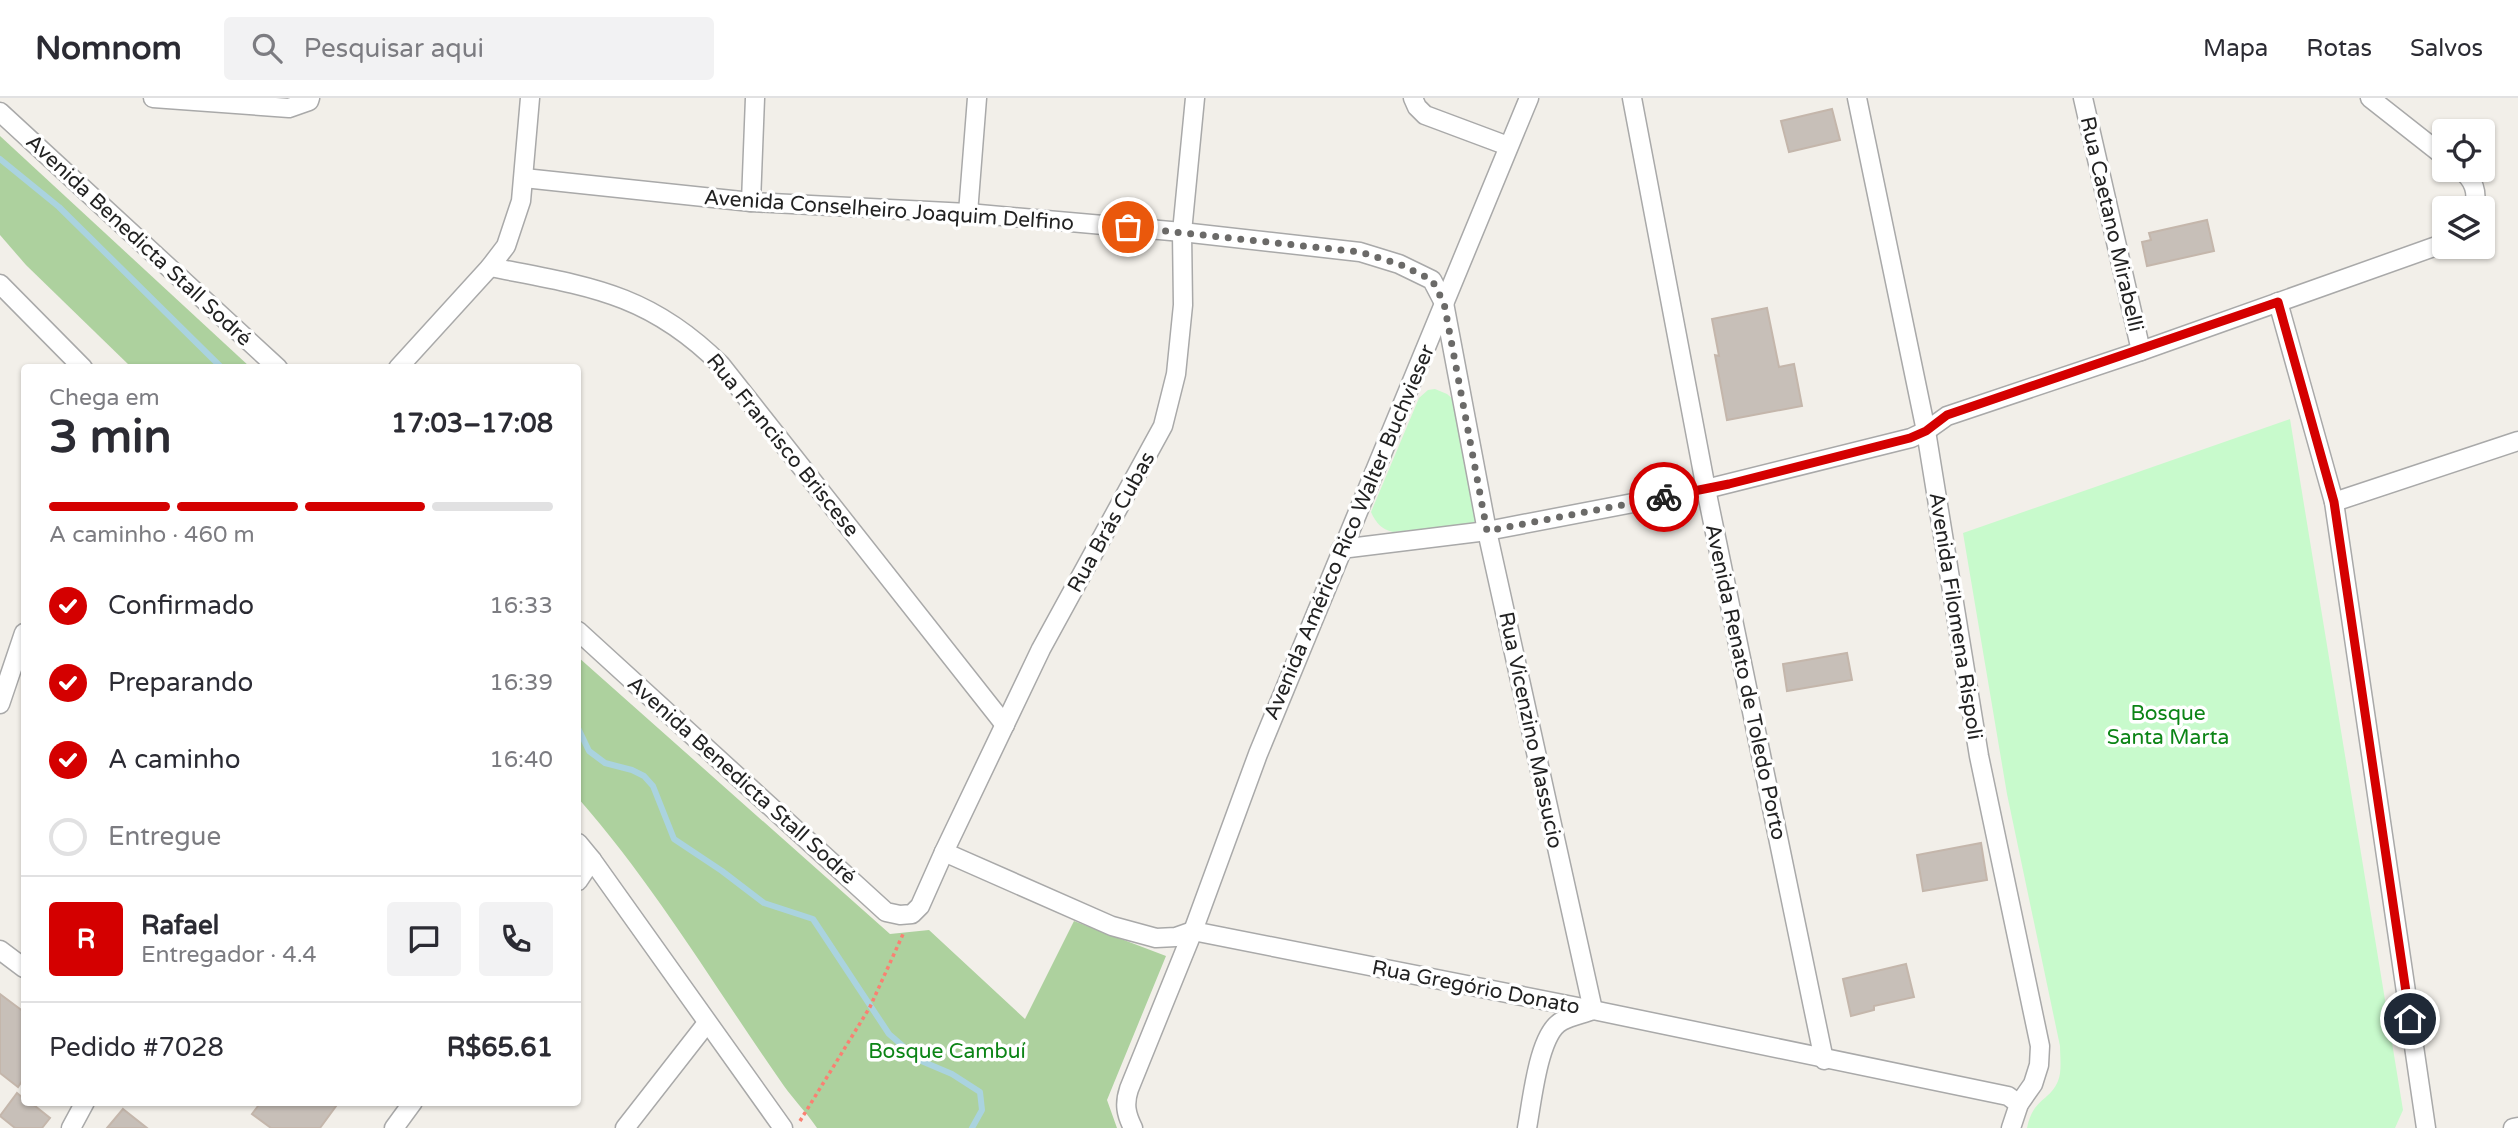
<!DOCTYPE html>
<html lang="pt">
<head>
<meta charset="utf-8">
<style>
  :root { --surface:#fff; --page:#f2f2f3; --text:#2b2b33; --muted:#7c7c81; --line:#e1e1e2; --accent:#d40000 }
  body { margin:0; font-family:"Varela Round",sans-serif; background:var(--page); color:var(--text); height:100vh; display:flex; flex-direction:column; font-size:26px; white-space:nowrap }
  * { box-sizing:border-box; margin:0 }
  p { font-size:23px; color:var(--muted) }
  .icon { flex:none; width:38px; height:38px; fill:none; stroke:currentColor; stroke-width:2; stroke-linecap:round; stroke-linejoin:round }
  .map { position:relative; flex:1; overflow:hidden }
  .sheet { position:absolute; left:21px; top:266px; width:560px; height:742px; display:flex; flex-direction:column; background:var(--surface); border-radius:7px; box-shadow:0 2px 5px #0004 }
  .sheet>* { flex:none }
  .tools { position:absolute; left:2432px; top:21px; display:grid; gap:14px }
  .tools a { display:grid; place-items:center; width:63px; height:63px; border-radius:7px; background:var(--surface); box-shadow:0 2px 5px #0004; font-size:35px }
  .pin { position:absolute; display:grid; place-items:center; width:60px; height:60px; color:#fff; margin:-30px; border:4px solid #fff; border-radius:50%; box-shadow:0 2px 7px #0007 }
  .courier { position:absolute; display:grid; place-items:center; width:70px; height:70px; margin:-35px; border:5px solid #d40000; border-radius:50%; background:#fff; color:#222; box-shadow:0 2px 9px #0007 }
  .head em { font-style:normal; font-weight:800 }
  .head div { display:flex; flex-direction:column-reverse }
  .head { display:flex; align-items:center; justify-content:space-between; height:119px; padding:0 28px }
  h1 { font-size:46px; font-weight:800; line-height:52px }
  .bar { display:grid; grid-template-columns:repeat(4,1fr); gap:10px 7px; align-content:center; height:84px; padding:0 28px }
  .bar i { height:9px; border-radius:5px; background:var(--line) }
  .bar .active { background:var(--accent) }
  .bar p { grid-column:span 4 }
  .line { display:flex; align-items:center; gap:18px; padding:0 28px; border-top:2px solid var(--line) }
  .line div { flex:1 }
  .round { display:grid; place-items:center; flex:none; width:74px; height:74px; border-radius:7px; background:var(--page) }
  ol { padding:0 28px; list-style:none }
  li { display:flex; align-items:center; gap:21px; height:77px }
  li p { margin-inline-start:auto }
  li .icon { padding:7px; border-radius:50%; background:var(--accent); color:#fff; stroke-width:4 }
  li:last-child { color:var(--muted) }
  li i { width:38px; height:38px; border:4px solid var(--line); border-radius:50% }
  header { display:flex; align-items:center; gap:42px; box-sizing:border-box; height:98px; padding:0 35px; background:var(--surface); border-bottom:2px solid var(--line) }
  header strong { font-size:33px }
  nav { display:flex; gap:38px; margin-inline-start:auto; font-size:24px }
  .search { width:490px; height:63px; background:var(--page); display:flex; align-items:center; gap:18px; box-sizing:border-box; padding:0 24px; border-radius:7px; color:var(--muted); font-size:26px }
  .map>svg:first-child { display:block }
  .forest { fill:#add19e }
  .park { fill:#c8facc }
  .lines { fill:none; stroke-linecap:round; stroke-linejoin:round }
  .stream { stroke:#aad3df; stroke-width:6 }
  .building { fill:#c7bfb8; stroke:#c4b6ab; stroke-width:2 }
  .street-casing { stroke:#a9a9a9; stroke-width:21 }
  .path { stroke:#fa8072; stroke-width:3.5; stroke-dasharray:3.5 3.5; stroke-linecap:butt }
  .street { stroke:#fff; stroke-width:18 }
  .done { stroke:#6b6a68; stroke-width:7; stroke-dasharray:0 12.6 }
  .route { stroke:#d40000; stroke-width:9 }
  .labels { text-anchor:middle; stroke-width:7; stroke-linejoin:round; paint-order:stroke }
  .street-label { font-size:21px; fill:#222; stroke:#fff }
  .park-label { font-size:21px; fill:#0c8416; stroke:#fff }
</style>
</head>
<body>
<header>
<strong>Nomnom</strong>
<div class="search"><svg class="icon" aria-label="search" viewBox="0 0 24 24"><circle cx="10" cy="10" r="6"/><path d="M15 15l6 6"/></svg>Pesquisar aqui</div>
<nav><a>Mapa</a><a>Rotas</a><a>Salvos</a></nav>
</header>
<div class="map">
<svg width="2518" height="1030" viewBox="0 0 2518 1030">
  <rect width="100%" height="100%" fill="#f2efe9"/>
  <g class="forest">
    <path d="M 0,38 L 250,269 L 131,269 L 26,167 L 0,137 Z"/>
    <path d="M 578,559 L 890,836 L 929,832 L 1025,921 L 1074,823 L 1166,858 L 1107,1002 L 1117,1030 L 817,1030 C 807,1015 794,1002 784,988 C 716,891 656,789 578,700 Z"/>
  </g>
  <g class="park">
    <path d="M 1435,291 L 1447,296 L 1455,303 L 1478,420 L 1471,427 L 1393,434 C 1381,431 1376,425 1371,414 L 1419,300 L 1428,292 Z"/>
    <path d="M 2290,321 L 2403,1012 L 2395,1030 L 2027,1030 C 2033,1000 2050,1003 2058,983 C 2062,974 2060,959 2060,948 L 2007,696 L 1963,435 Z"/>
  </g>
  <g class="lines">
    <g class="stream">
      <path d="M 0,61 L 59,109 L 222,270"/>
      <path d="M 578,630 L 589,653 L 605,665 L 632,672 L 644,678 L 653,688 L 674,741 L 722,773 L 764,805 L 813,821 L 889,936 L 919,962 L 952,976 L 980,994 L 982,1012 L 972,1030"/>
    </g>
  </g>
  <g class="building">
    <path d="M 1832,11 L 1840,42 L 1789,54 L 1781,23 Z"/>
    <path d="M 2207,122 L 2214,153 L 2147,168 L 2142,144 L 2151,142 L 2149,135 Z"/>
    <path d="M 1767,210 L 1779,269 L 1794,266 L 1802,308 L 1727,322 L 1715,257 L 1719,258 L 1712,221 Z"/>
    <path d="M 1847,555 L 1852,582 L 1787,593 L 1783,566 Z"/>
    <path d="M 1981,745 L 1987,782 L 1923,793 L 1917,757 Z"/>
    <path d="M 1906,866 L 1914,899 L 1874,908 L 1874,912 L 1851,918 L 1843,881 Z"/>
    <path d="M 0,896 L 24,914 L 24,980 L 18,989 L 0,975 Z"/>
    <path d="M 17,995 L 24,1001 L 24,1004 L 30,1004 L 50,1020 L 42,1030 L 15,1030 L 0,1018 Z"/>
    <path d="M 261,1004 L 339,1004 L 320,1030 L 271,1030 L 252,1016 Z"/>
    <path d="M 123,1011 L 147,1030 L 107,1030 Z"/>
  </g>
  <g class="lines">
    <defs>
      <g id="street">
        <path d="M 153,0 L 289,10 L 309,3 L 310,0"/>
        <path d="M 1413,0 L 1417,9 L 1425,17 L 1508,48"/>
        <path d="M 1632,0 L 1706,391 L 1824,962"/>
        <path d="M 1857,0 L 1926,333 L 1979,658 L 2040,948 L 2039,967 L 2033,986 L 2019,1006 L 2011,1030"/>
        <path d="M 2083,0 L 2141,253"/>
        <path d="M 2370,0 L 2445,59"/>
        <path d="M 0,14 L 278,270"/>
        <path d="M 2461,72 C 2474,82 2478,94 2474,110"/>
        <path d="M 524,80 L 751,104 L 968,115 L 1182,134 L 1360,154 L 1399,166 L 1432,182 L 1444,205 L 1487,433 L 1593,912 C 1583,916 1571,918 1562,923 C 1538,935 1532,1005 1527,1030"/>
        <path d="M 751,104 L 755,0"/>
        <path d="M 968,115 L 977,0"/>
        <path d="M 490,169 C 586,188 648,194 721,267 L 1005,627"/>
        <path d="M 0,186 L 83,270"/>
        <path d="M 2278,204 L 2334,404 L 2426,1030"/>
        <path d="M 398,270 L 490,169 L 506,148 L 521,103 L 530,0"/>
        <path d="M 2334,404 L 2518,343"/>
        <path d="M 1341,451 L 1487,433 L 1706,391 L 1911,340 L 1926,333 L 1947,318 L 2141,253 L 2445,145"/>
        <path d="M 578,533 L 886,814 L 900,817 L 912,816 L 920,808 L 944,754 L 1041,551 L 1163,328 L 1176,276 L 1183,207 L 1182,134 L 1195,0"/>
        <path d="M 0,606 L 24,535"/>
        <path d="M 578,745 L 592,762 L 783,1030"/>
        <path d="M 944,754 L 1112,828 L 1156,840 L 1176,839 L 1193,833 L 1593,912 L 2008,998 L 2019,1006"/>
        <path d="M 578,783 L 592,762"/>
        <path d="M 0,852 L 24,870"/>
        <path d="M 71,1030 L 85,1004"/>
        <path d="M 394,1030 L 413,1004"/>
        <path d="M 625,1030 L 707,925"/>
        <path d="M 1133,1030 C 1126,1016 1124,1006 1129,991 L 1193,833 L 1258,656 L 1529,0"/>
        <path d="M 2513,1030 L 2518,1029"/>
      </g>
    </defs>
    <use href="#street" class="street-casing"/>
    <path class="path" d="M 800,1023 L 870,909 L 904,834"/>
    <use href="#street" class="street"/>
  </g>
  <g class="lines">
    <path class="done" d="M 1128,129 L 1360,154 L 1399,166 L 1432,182 L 1444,205 L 1487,433 L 1664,399"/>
    <path class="route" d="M 1664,399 L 1729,386 L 1910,340 L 1926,333 L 1947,317 L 2278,204 L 2334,404 L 2410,921"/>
  </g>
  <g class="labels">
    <g class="street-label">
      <text transform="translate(889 112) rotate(4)" y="7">Avenida Conselheiro Joaquim Delfino</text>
      <text transform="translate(2112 126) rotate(77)" y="7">Rua Caetano Mirabelli</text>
      <text transform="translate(139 142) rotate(43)" y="7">Avenida Benedicta Stall Sodré</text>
      <text transform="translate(783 347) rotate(51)" y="7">Rua Francisco Briscese</text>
      <text transform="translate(1111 424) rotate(-61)" y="7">Rua Brás Cubas</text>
      <text transform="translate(1349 434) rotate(-67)" y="7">Avenida Américo Rico Walter Buchvieser</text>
      <text transform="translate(1956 518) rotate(81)" y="7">Avenida Filomena Rispoli</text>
      <text transform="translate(1746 584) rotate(78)" y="7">Avenida Renato de Toledo Porto</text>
      <text transform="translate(1531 632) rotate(78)" y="7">Rua Vicenzino Massucio</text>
      <text transform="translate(742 682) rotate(42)" y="7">Avenida Benedicta Stall Sodré</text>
      <text transform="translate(1476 889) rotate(11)" y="7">Rua Gregório Donato</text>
    </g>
    <g class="park-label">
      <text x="2168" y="622">Bosque<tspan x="2168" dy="24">Santa Marta</tspan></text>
      <text x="947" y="960">Bosque Cambuí</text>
    </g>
  </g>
</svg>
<div class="tools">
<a><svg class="icon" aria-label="locate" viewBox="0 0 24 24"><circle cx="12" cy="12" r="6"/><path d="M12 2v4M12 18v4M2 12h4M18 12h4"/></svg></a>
<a><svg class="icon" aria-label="layers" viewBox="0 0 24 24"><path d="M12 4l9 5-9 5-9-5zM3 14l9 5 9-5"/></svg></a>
</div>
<div class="pin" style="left:1128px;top:129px;background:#ea580c"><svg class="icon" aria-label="bag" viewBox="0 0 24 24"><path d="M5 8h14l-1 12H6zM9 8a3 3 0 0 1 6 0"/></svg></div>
<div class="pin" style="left:2410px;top:921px;background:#1f2937"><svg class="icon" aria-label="home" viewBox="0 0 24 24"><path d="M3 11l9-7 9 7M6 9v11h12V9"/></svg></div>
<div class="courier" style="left:1664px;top:399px"><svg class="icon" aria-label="bike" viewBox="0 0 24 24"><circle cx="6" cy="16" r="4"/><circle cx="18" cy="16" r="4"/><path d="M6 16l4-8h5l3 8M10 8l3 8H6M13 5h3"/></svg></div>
<section class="sheet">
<div class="head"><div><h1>3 min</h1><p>Chega em</p></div><em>17:03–17:08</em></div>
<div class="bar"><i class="active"></i><i class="active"></i><i class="active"></i><i></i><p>A caminho · 460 m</p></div>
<ol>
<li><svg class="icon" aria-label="check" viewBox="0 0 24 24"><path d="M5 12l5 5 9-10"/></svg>Confirmado<p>16:33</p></li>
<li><svg class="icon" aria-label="check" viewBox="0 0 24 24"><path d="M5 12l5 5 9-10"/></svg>Preparando<p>16:39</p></li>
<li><svg class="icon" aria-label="check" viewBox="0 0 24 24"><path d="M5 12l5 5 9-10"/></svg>A caminho<p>16:40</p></li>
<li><i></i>Entregue</li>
</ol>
<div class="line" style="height:126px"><b class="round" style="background:var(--accent);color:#fff">R</b><div><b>Rafael</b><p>Entregador · 4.4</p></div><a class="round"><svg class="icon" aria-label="chat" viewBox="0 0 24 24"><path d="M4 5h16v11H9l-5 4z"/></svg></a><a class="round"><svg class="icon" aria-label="phone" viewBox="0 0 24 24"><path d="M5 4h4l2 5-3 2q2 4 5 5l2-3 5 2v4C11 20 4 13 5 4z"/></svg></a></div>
<div class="line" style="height:91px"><div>Pedido #7028</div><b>R$65.61</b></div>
</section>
</div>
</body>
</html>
